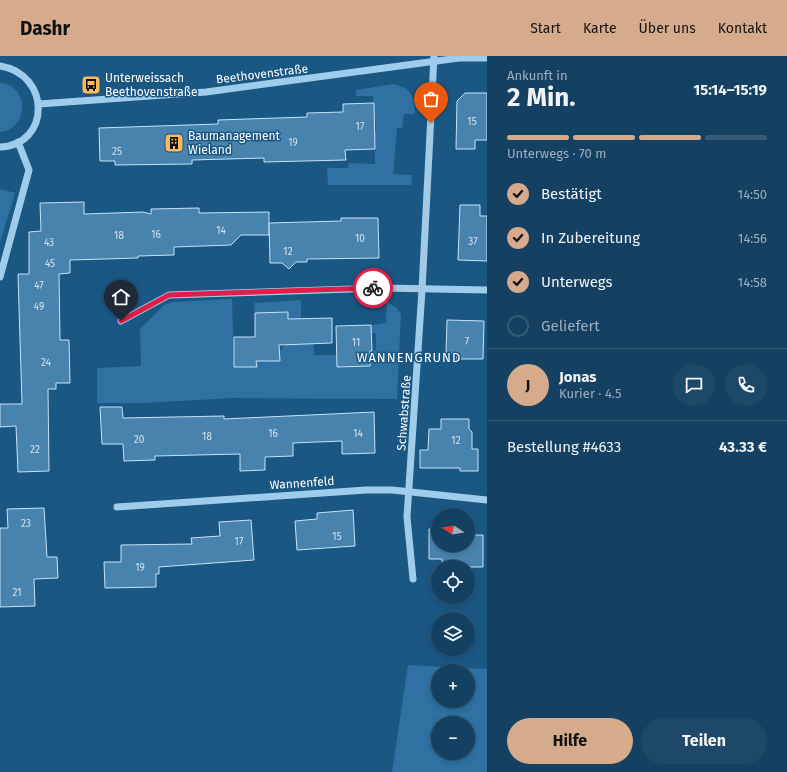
<!DOCTYPE html>
<html lang="de">
<head>
<meta charset="utf-8">
<style>
  :root { --surface:#144162; --page:#1d4868; --text:#f1f3f6; --muted:#9dafbe; --line:#335a77; --accent:#d6ab8b }
  body { margin:0; font-family:"Fira Sans",sans-serif; background:var(--page); color:var(--text); height:100vh; display:flex; flex-direction:column; font-size:15px; white-space:nowrap }
  * { box-sizing:border-box; margin:0 }
  p { font-size:13px; color:var(--muted) }
  .icon { flex:none; width:22px; height:22px; fill:none; stroke:currentColor; stroke-width:2; stroke-linecap:round; stroke-linejoin:round }
  .map { position:relative; flex:1; overflow:hidden }
  .details { display:flex; flex-direction:column; background:var(--surface); width:300px }
  .details>* { flex:none }
  .needle { width:26px; rotate:282deg }
  .buttons { position:absolute; left:431px; top:452px; display:grid; gap:8px }
  .buttons a { display:grid; place-items:center; width:44px; height:44px; border-radius:50%; background:var(--surface); box-shadow:0 2px 6px #0003,0 0 0 1px var(--line); font-size:20px }
  .pin { position:absolute; display:grid; place-items:center; width:34px; height:34px; color:#fff; margin:-41px -17px; border-radius:50% 50% 50% 0; rotate:-45deg; box-shadow:0 0 4px #0007 }
  .pin .icon { rotate:45deg }
  .courier { position:absolute; display:grid; place-items:center; width:40px; height:40px; margin:-20px; border:3px solid #e11d48; border-radius:50%; background:#fff; color:#222; box-shadow:0 1px 5px #0007 }
  .summary em { font-style:normal; font-weight:700 }
  .summary div { display:flex; flex-direction:column-reverse }
  .summary { display:flex; align-items:center; justify-content:space-between; height:68px; padding:0 20px }
  h1 { font-size:26px; font-weight:700; line-height:30px }
  .bar { display:grid; grid-template-columns:repeat(4,1fr); gap:6px 4px; align-content:center; height:48px; padding:0 20px }
  .bar i { height:5px; border-radius:3px; background:var(--line) }
  .bar .current { background:var(--accent) }
  .bar p { grid-column:span 4 }
  .line { display:flex; align-items:center; gap:10px; padding:0 20px; border-top:1px solid var(--line) }
  .line div { flex:1 }
  .round { display:grid; place-items:center; flex:none; width:42px; height:42px; border-radius:21px; background:var(--page) }
  ol { padding:0 20px; list-style:none }
  li { display:flex; align-items:center; gap:12px; height:44px }
  li p { margin-inline-start:auto }
  li .icon { padding:4px; border-radius:50%; background:var(--accent); color:#111; stroke-width:4 }
  li:last-child { color:var(--muted) }
  li i { width:22px; height:22px; border:2px solid var(--line); border-radius:50% }
  .button { display:flex; gap:8px; margin-top:auto; padding:8px 20px }
  .button a { flex:1; height:46px; border-radius:24px; background:var(--accent); color:#111; font-size:16px; font-weight:700; line-height:46px; text-align:center }
  .button a+a { background:var(--page); color:var(--text) }
  header { display:flex; align-items:center; gap:24px; box-sizing:border-box; height:56px; padding:0 20px; background:var(--accent); color:#111 }
  header strong { font-size:19px }
  nav { display:flex; gap:22px; margin-inline-start:auto; font-size:14px }
  main { display:flex; flex:1; min-height:0 }
  .map>svg:first-child { display:block }
  .green { fill:#2e71a2; fill-rule:evenodd }
  .building { fill:#4883ae; stroke:#c5e3f8 }
  .lines { fill:none; stroke-linecap:round; stroke-linejoin:round }
  .minor { stroke:#a0cceb; stroke-width:7 }
  .done { stroke:#afc4d4; stroke-width:4; stroke-dasharray:0 7.2 }
  .route { stroke:#e11d48; stroke-width:5 }
  .labels { text-anchor:middle; stroke-width:3; stroke-linejoin:round; paint-order:stroke }
  .number-label { font-size:10px; fill:#d1e0eb }
  .street-label { font-size:12px; fill:#fff; stroke:#1b5783 }
  .poi-label { font-size:12px; fill:#fff; stroke:#1b5783; text-anchor:start }
  .neighbourhood-label { font-size:13px; letter-spacing:1px; fill:#fff; stroke:#1b5783 }
</style>
</head>
<body>
<header>
<strong>Dashr</strong>
<nav><a>Start</a><a>Karte</a><a>Über uns</a><a>Kontakt</a></nav>
</header>
<main>
<div class="map">
<svg width="487" height="716" viewBox="0 0 487 716">
  <rect width="100%" height="100%" fill="#1b5783"/>
  <g class="green">
    <path d="M 0,27 C 30,29 29,73 0,76 Z"/>
    <path d="M 393,28 C 412,32 414,40 415,58 L 404,58 L 402,72 L 397,72 L 393,118 L 412,119 L 411,129 L 328,129 L 327,112 L 348,112 L 349,107 L 375,108 L 375,76 L 376,74 L 373,40 L 356,40 L 356,34 Z"/>
    <path d="M 1,133 L 15,137 L 0,187 L 0,135 Z"/>
    <path d="M 232,243 L 234,311 L 257,311 L 256,305 L 280,305 L 280,295 L 285,289 L 290,289 L 288,256 L 255,257 L 254,247 L 301,244 L 301,263 L 313,262 L 314,299 L 337,299 L 337,311 L 370,310 L 370,295 L 376,294 L 376,277 L 371,277 L 371,269 L 386,267 L 387,246 L 397,252 L 401,259 L 397,343 L 233,342 L 146,347 L 97,347 L 97,312 L 141,310 L 140,273 L 164,249 L 172,246 Z"/>
    <path d="M 408,609 L 487,613 L 487,716 L 392,716 ZM 438,615 L 468,615 L 468,645 L 438,645 ZM 438,667 L 468,667 L 468,697 L 438,697 Z"/>
  </g>
  <g class="building">
    <path d="M 465,37 L 487,37 L 487,84 L 475,84 L 475,93 L 456,93 L 457,45 Z"/>
    <path d="M 374,47 L 375,93 L 345,94 L 346,104 L 264,106 L 264,102 L 192,104 L 192,108 L 115,109 L 115,105 L 100,105 L 99,72 L 218,68 L 218,64 L 307,61 L 307,57 L 343,56 L 343,48 Z"/>
    <path d="M 84,146 L 84,158 L 143,156 L 151,158 L 151,153 L 199,152 L 199,157 L 269,156 L 269,179 L 241,179 L 231,189 L 174,191 L 174,199 L 138,200 L 138,202 L 70,204 L 70,217 L 59,218 L 60,284 L 69,284 L 70,327 L 56,327 L 56,333 L 48,333 L 49,415 L 18,416 L 16,370 L 0,371 L 0,348 L 22,348 L 18,218 L 29,218 L 29,176 L 41,175 L 40,147 Z"/>
    <path d="M 460,149 L 480,149 L 480,160 L 487,160 L 487,205 L 458,204 Z"/>
    <path d="M 341,162 L 378,162 L 379,202 L 307,203 L 307,206 L 296,206 L 289,213 L 282,207 L 270,207 L 269,167 L 341,165 Z"/>
    <path d="M 288,256 L 288,263 L 332,262 L 332,287 L 279,289 L 280,305 L 256,305 L 257,311 L 234,311 L 234,281 L 255,281 L 255,257 Z"/>
    <path d="M 447,264 L 484,265 L 483,303 L 456,303 L 456,297 L 446,297 Z"/>
    <path d="M 371,269 L 372,295 L 370,295 L 370,310 L 337,311 L 336,270 Z"/>
    <path d="M 100,351 L 122,351 L 123,362 L 224,360 L 224,363 L 374,356 L 375,397 L 342,398 L 342,385 L 293,387 L 293,400 L 265,401 L 265,414 L 240,415 L 240,398 L 155,400 L 155,404 L 124,405 L 123,388 L 102,388 Z"/>
    <path d="M 441,363 L 469,363 L 469,373 L 472,376 L 472,393 L 478,393 L 478,415 L 460,415 L 460,412 L 420,412 L 420,394 L 428,394 L 429,373 L 441,373 Z"/>
    <path d="M 44,452 L 47,501 L 57,501 L 58,522 L 34,523 L 35,550 L 0,551 L 0,472 L 8,472 L 7,453 Z"/>
    <path d="M 353,454 L 355,490 L 297,494 L 295,465 L 317,463 L 317,457 Z"/>
    <path d="M 251,464 L 254,504 L 159,511 L 159,518 L 156,518 L 156,531 L 105,532 L 104,506 L 121,506 L 121,489 L 192,488 L 191,482 L 220,480 L 219,466 Z"/>
    <path d="M 429,473 L 438,473 L 438,489 L 468,489 L 468,473 L 473,473 L 474,479 L 483,479 L 483,511 L 442,511 L 442,503 L 429,503 Z"/>
  </g>
  <g class="lines">
    <g class="minor">
      <path d="M 0,10 C 51,18 51,89 0,91"/>
      <path d="M 39,48 L 206,36 L 459,2 L 487,2"/>
      <path d="M 0,221 L 29,114 L 18,86"/>
      <path d="M 121,265 L 169,239 L 382,232 L 487,234"/>
      <path d="M 117,451 L 366,434 L 392,434 L 487,444"/>
      <path d="M 413,523 L 407,461 L 422,234 L 434,0"/>
    </g>
  </g>
  <g class="lines">
    <path class="done" d="M 373,232 L 422,234 L 431,67"/>
    <path class="route" d="M 121,265 L 169,239 L 373,232"/>
  </g>
  <defs>
    <symbol id="bus-square" viewBox="-11 -11 22 22"><rect x="-9" y="-9" width="18" height="18" rx="4" fill="#fcb85d" stroke="#1b5783"/><path d="M-5-6H5V4H4V6H2V4H-2V6H-4V4H-5ZM-3.5-4V0h7V-4ZM-3.5 1.2v1.5H-2V1.2ZM2 1.2v1.5H3.5V1.2Z" fill="#111"/></symbol>
    <symbol id="building-square" viewBox="-11 -11 22 22"><rect x="-9" y="-9" width="18" height="18" rx="4" fill="#fcb85d" stroke="#1b5783"/><path d="M-4-6H4V6H1V3H-1V6H-4ZM-2.5-4.3h1.7v1.8h-1.7ZM.8-4.3h1.7v1.8H.8ZM-2.5-1h1.7V.8h-1.7ZM.8-1h1.7V.8H.8Z" fill="#111"/></symbol>
  </defs>
  <g fill-rule="evenodd">
    <use href="#bus-square" x="80" y="18" width="22" height="22"/>
    <use href="#building-square" x="163" y="76" width="22" height="22"/>
  </g>
  <g class="labels">
    <g class="number-label">
      <text x="472" y="69">15</text>
      <text x="360" y="74">17</text>
      <text x="293" y="90">19</text>
      <text x="117" y="99">25</text>
      <text x="221" y="178">14</text>
      <text x="156" y="182">16</text>
      <text x="119" y="183">18</text>
      <text x="360" y="186">10</text>
      <text x="473" y="189">37</text>
      <text x="49" y="190">43</text>
      <text x="288" y="199">12</text>
      <text x="50" y="211">45</text>
      <text x="39" y="233">47</text>
      <text x="39" y="254">49</text>
      <text x="467" y="289">7</text>
      <text x="356" y="290">11</text>
      <text x="46" y="310">24</text>
      <text x="273" y="381">16</text>
      <text x="358" y="381">14</text>
      <text x="207" y="384">18</text>
      <text x="139" y="387">20</text>
      <text x="456" y="388">12</text>
      <text x="35" y="397">22</text>
      <text x="26" y="471">23</text>
      <text x="337" y="484">15</text>
      <text x="239" y="489">17</text>
      <text x="140" y="515">19</text>
      <text x="17" y="540">21</text>
    </g>
    <g class="street-label">
      <text transform="translate(262 18) rotate(-7)" y="4">Beethovenstraße</text>
      <text transform="translate(404 357) rotate(-86)" y="4">Schwabstraße</text>
      <text transform="translate(302 427) rotate(-4)" y="4">Wannenfeld</text>
    </g>
    <g class="poi-label">
      <text x="105" y="26">Unterweissach<tspan x="105" dy="14">Beethovenstraße</tspan></text>
      <text x="188" y="84">Baumanagement<tspan x="188" dy="14">Wieland</tspan></text>
    </g>
    <g class="neighbourhood-label">
      <text x="409" y="306">WANNENGRUND</text>
    </g>
  </g>
</svg>
<div class="buttons">
<a><svg class="needle" viewBox="-14 -14 28 28"><path d="M0-13l5 13h-10z" fill="#e53935"/><path d="M0 13l5-13h-10z" fill="#9dafbe"/></svg></a>
<a><svg class="icon" aria-label="locate" viewBox="0 0 24 24"><circle cx="12" cy="12" r="6"/><path d="M12 2v4M12 18v4M2 12h4M18 12h4"/></svg></a>
<a><svg class="icon" aria-label="layers" viewBox="0 0 24 24"><path d="M12 4l9 5-9 5-9-5zM3 14l9 5 9-5"/></svg></a>
<a>+</a>
<a>−</a>
</div>
<div class="pin" style="left:431px;top:67px;background:#ea580c"><svg class="icon" aria-label="bag" viewBox="0 0 24 24"><path d="M5 8h14l-1 12H6zM9 8a3 3 0 0 1 6 0"/></svg></div>
<div class="pin" style="left:121px;top:265px;background:#1f2937"><svg class="icon" aria-label="home" viewBox="0 0 24 24"><path d="M3 11l9-7 9 7M6 9v11h12V9"/></svg></div>
<div class="courier" style="left:373px;top:232px"><svg class="icon" aria-label="bike" viewBox="0 0 24 24"><circle cx="6" cy="16" r="4"/><circle cx="18" cy="16" r="4"/><path d="M6 16l4-8h5l3 8M10 8l3 8H6M13 5h3"/></svg></div>
</div>
<section class="details">
<div class="summary"><div><h1>2 Min.</h1><p>Ankunft in</p></div><em>15:14–15:19</em></div>
<div class="bar"><i class="current"></i><i class="current"></i><i class="current"></i><i></i><p>Unterwegs · 70 m</p></div>
<ol>
<li><svg class="icon" aria-label="check" viewBox="0 0 24 24"><path d="M5 12l5 5 9-10"/></svg>Bestätigt<p>14:50</p></li>
<li><svg class="icon" aria-label="check" viewBox="0 0 24 24"><path d="M5 12l5 5 9-10"/></svg>In Zubereitung<p>14:56</p></li>
<li><svg class="icon" aria-label="check" viewBox="0 0 24 24"><path d="M5 12l5 5 9-10"/></svg>Unterwegs<p>14:58</p></li>
<li><i></i>Geliefert</li>
</ol>
<div class="line" style="height:72px"><b class="round" style="background:var(--accent);color:#111">J</b><div><b>Jonas</b><p>Kurier · 4.5</p></div><a class="round"><svg class="icon" aria-label="chat" viewBox="0 0 24 24"><path d="M4 5h16v11H9l-5 4z"/></svg></a><a class="round"><svg class="icon" aria-label="phone" viewBox="0 0 24 24"><path d="M5 4h4l2 5-3 2q2 4 5 5l2-3 5 2v4C11 20 4 13 5 4z"/></svg></a></div>
<div class="line" style="height:52px"><div>Bestellung #4633</div><b>43.33 €</b></div>
<div class="button"><a>Hilfe</a><a>Teilen</a></div>
</section>
</main>
</body>
</html>
